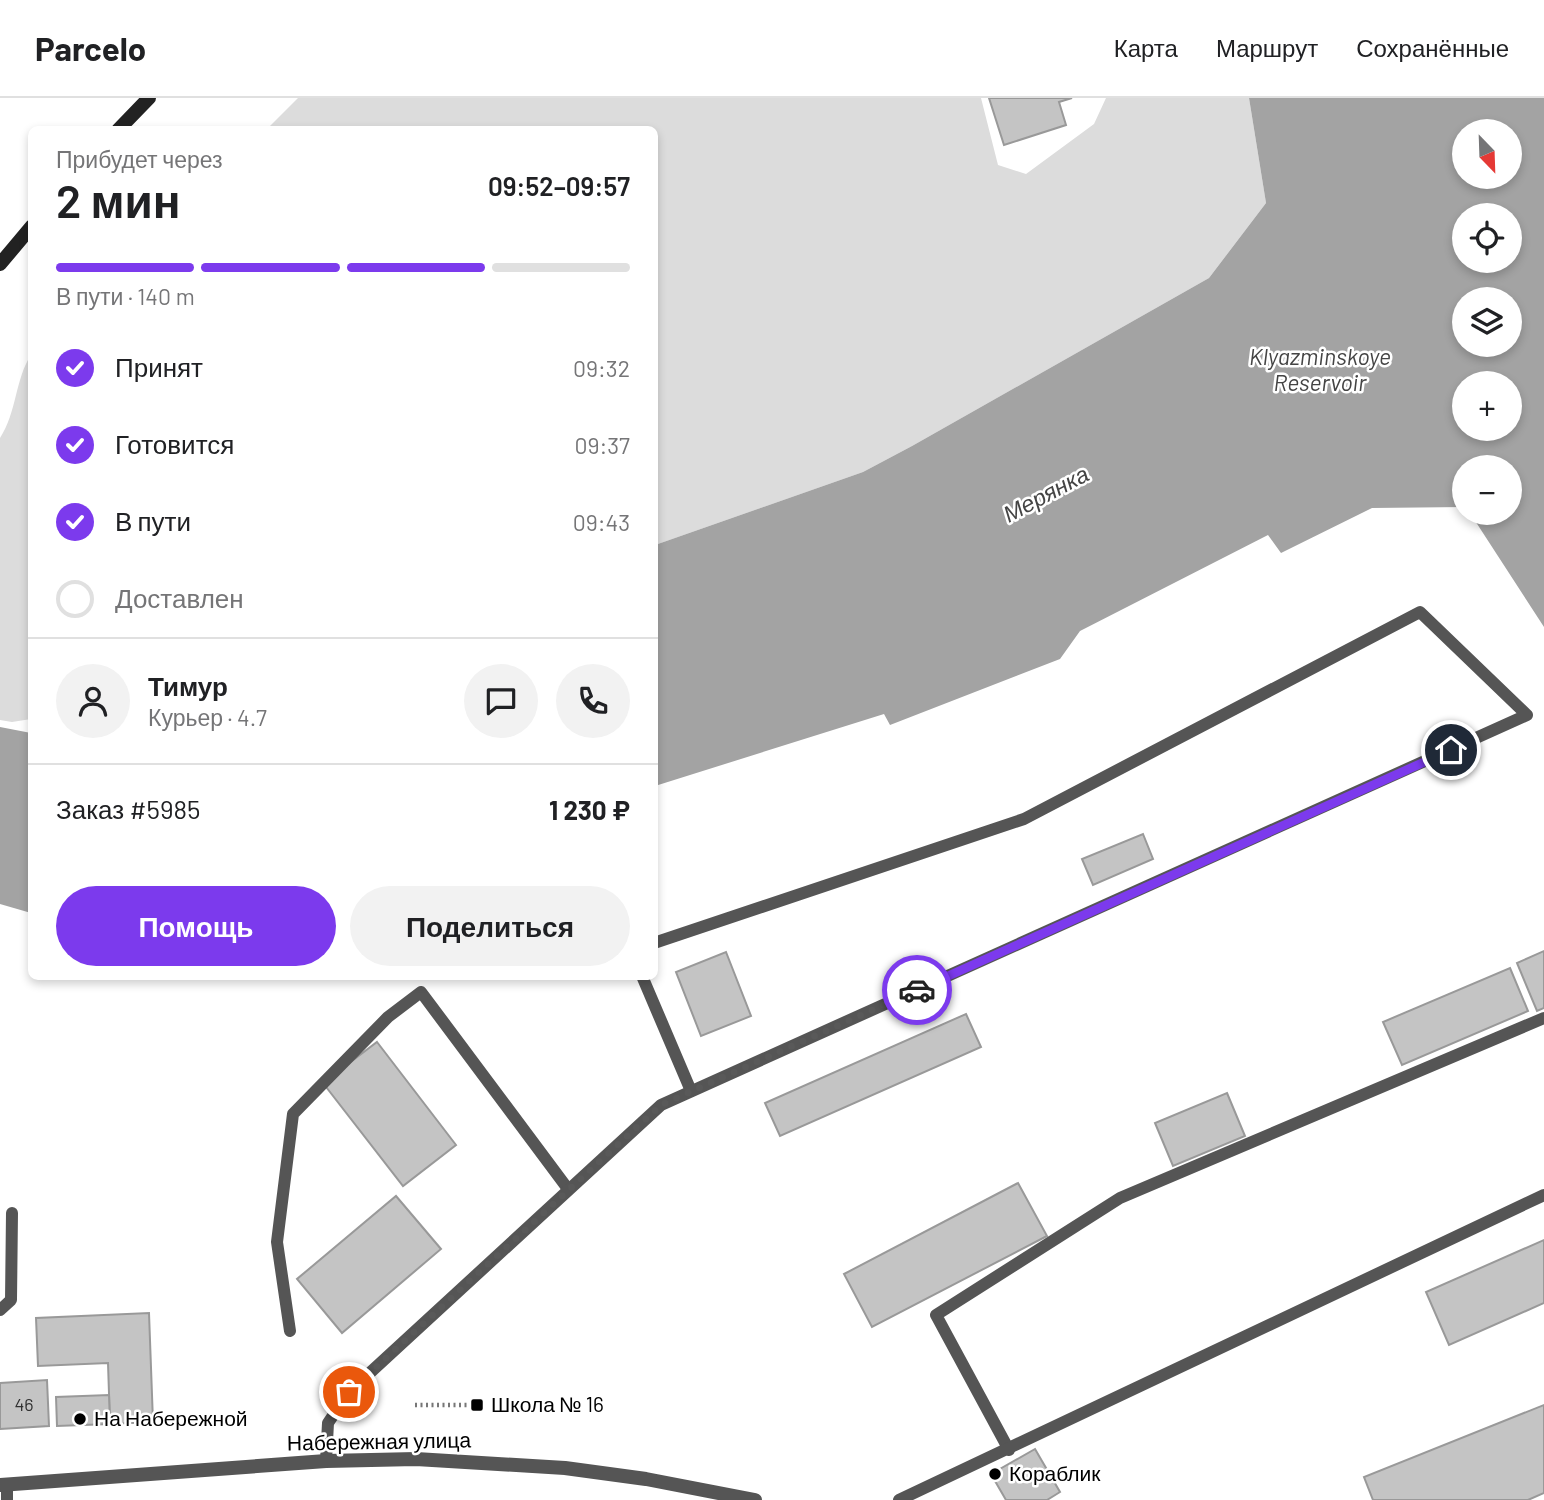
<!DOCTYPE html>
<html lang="ru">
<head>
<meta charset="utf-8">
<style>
  :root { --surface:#fff; --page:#f2f2f2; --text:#202124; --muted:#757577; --line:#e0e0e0; --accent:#7c3aed }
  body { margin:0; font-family:Barlow,sans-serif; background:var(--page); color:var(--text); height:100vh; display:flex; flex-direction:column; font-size:26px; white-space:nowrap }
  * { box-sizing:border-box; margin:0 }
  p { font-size:23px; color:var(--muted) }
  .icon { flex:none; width:38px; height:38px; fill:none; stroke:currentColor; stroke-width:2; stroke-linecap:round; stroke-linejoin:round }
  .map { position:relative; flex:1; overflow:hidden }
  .sheet { position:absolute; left:28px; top:28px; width:630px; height:854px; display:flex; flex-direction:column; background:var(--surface); border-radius:10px; box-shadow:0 4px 10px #0003 }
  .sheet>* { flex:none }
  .needle { width:46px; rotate:157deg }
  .buttons { position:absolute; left:1452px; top:21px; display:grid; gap:14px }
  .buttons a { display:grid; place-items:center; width:70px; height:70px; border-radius:50%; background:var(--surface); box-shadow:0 4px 10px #0003; font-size:35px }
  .pin { position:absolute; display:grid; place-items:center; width:60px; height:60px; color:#fff; margin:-30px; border:4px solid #fff; border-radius:50%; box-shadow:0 2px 7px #0007 }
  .courier { position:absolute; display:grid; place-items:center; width:70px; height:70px; margin:-35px; border:5px solid #7c3aed; border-radius:50%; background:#fff; color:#222; box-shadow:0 2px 9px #0007 }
  .head em { font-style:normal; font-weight:600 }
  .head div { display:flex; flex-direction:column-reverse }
  .head { display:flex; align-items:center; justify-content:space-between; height:119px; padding:0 28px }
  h1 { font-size:46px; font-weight:600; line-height:52px }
  .bar { display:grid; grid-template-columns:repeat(4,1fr); gap:10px 7px; align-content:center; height:84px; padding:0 28px }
  .bar i { height:9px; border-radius:5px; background:var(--line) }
  .bar .selected { background:var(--accent) }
  .bar p { grid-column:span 4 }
  .line { display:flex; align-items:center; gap:18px; padding:0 28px; border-top:2px solid var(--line) }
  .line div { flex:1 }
  .round { display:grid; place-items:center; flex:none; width:74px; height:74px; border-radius:37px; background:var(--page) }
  ol { padding:0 28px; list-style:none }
  li { display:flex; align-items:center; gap:21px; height:77px }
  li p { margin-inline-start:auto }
  li .icon { padding:7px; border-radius:50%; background:var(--accent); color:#fff; stroke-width:4 }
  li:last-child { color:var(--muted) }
  li i { width:38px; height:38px; border:4px solid var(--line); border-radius:50% }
  .action { display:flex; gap:14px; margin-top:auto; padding:14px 28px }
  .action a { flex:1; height:80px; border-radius:42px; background:var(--accent); color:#fff; font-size:28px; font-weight:600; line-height:80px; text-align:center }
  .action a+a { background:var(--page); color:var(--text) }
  header { display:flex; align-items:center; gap:42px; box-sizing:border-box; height:98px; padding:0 35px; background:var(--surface); border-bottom:2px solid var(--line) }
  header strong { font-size:33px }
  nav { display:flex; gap:38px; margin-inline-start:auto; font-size:24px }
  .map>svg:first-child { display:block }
  .green { fill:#dcdcdc }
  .water { fill:#a3a3a3; fill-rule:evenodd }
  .building { fill:#c4c4c4; stroke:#999; stroke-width:2 }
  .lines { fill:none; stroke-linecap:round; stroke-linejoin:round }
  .path { stroke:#777; stroke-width:4.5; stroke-dasharray:2 3.5; stroke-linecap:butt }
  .service { stroke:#555; stroke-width:12 }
  .tertiary { stroke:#555; stroke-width:14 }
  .secondary { stroke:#222; stroke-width:14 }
  .done { stroke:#595959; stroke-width:7; stroke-dasharray:0 12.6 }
  .route { stroke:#7c3aed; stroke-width:9 }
  .poi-dot { fill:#000; stroke:#fff; stroke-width:2.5 }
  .labels { text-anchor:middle; stroke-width:5; stroke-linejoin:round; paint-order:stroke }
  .number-label { font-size:18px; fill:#313131 }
  .poi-label { font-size:21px; fill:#000; stroke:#fff; text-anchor:start }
  .street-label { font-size:21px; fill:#000; stroke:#fff }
  .water-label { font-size:23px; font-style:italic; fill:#444; stroke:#fff }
</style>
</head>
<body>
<header>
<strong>Parcelo</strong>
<nav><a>Карта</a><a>Маршрут</a><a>Сохранённые</a></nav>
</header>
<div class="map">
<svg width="1544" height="1402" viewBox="0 0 1544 1402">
  <rect width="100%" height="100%" fill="#fff"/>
  <g class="green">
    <path d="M 298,0 L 981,0 L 998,67 L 1026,76 L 1094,26 L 1106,0 L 1249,0 L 1266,105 L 1209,180 L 912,348 L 863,374 L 655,447 L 654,32 L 266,32 Z"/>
    <path d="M 31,257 L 31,621 L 12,624 L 0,622 L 0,340 C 17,314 15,281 31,257 Z"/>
  </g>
  <g class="water">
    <path d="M 1249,0 L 1544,0 L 1544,529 L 1470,415 L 1510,415 L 1510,369 L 1465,369 L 1465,409 L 1372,410 L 1281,455 L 1268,437 L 1080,533 L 1060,561 L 890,627 L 884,616 L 655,688 L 655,447 L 863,374 L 912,348 L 1209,180 L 1266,105 ZM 1465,33 L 1510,33 L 1510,79 L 1465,79 ZM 1465,117 L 1510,117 L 1510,163 L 1465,163 ZM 1465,201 L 1510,201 L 1510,247 L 1465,247 ZM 1465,285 L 1510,285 L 1510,331 L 1465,331 Z"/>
    <path d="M 0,629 L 31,635 L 31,815 L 0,806 Z"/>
  </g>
  <g class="building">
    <path d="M 989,0 L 1072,0 L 1059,4 L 1066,27 L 1004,47 Z"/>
    <path d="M 1143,736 L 1153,761 L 1093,787 L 1082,761 Z"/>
    <path d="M 1544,853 L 1544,910 L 1537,913 L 1517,865 Z"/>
    <path d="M 726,854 L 751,918 L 701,938 L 676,874 Z"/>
    <path d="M 1510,870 L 1528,913 L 1402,967 L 1383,924 Z"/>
    <path d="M 966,916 L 981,949 L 780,1038 L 765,1005 Z"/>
    <path d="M 377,944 L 456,1047 L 403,1088 L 323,985 Z"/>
    <path d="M 1227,995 L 1245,1038 L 1173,1068 L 1155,1025 Z"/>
    <path d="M 1018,1085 L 1047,1138 L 872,1229 L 844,1176 Z"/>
    <path d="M 396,1098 L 441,1151 L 342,1235 L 297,1181 Z"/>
    <path d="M 1544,1142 L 1544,1205 L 1449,1247 L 1426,1194 Z"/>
    <path d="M 149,1215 L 153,1324 L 110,1326 L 108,1265 L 38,1268 L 36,1220 Z"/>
    <path d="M 47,1282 L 49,1328 L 0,1331 L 0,1285 Z"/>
    <path d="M 109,1297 L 110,1326 L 57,1328 L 56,1299 Z"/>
    <path d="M 1544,1307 L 1544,1395 L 1528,1402 L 1373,1402 L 1364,1379 Z"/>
    <path d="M 1035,1351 L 1060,1394 L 1047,1402 L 1006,1402 L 991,1376 Z"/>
  </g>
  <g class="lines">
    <path class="path" d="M 415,1307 L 469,1307"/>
    <g class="service">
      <path d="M 642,878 L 691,993"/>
      <path d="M 0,1212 L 11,1202 L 12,1115"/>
      <path d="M 290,1233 L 277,1144 L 293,1016 L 388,919 L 421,894 L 568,1091"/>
      <path d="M 1009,1352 L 936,1217 L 1120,1100 L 1544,920"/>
      <path d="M 326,1363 L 328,1325 L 349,1294 L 661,1007 L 1527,617 L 1420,514 L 1024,721 L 654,845"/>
      <path d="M 7,1387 L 7,1402"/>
      <path d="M 899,1402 L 1544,1097"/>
    </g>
    <path class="tertiary" d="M 0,1387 L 326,1363 L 416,1361 L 565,1370 L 646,1381 L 755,1402"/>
    <g class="secondary">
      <path d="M 118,32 L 149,0"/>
      <path d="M 0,166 L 32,128"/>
    </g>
  </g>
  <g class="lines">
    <path class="done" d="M 349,1294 L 661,1007 L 917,892"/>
    <path class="route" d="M 917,892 L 1451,652"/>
  </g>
  <g class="poi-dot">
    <rect x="470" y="1300" width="14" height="14" rx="3.5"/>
    <circle cx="80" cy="1321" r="7"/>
    <circle cx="995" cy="1376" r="7"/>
  </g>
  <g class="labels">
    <g class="number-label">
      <text x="24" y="1313">46</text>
    </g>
    <g class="poi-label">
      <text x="491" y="1314">Школа № 16</text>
      <text x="94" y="1328">На Набережной</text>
      <text x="1009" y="1383">Кораблик</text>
    </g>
    <g class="street-label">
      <text transform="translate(379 1344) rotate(-1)" y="7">Набережная улица</text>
    </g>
    <g class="water-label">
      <text x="1320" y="267">Klyazminskoye<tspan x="1320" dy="26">Reservoir</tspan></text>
      <text transform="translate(1046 396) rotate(-28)" y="8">Мерянка</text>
    </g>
  </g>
</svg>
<div class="buttons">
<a><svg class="needle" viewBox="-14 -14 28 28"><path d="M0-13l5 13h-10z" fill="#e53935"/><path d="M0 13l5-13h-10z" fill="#757577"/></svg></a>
<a><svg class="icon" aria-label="locate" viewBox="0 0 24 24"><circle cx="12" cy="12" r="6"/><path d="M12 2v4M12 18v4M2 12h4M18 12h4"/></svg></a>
<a><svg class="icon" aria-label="layers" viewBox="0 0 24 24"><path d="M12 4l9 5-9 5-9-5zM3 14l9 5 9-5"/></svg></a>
<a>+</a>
<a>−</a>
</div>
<div class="pin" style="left:349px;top:1294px;background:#ea580c"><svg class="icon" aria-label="bag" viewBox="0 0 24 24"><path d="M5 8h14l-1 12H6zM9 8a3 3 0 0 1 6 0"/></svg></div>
<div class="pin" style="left:1451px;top:652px;background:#1f2937"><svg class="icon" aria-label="home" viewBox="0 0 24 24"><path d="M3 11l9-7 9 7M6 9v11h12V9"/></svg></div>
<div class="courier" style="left:917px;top:892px"><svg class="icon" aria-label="car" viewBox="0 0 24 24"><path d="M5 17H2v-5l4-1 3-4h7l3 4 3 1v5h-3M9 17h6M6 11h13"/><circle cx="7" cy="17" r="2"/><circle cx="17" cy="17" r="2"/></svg></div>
<section class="sheet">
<div class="head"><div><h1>2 мин</h1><p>Прибудет через</p></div><em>09:52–09:57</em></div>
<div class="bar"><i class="selected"></i><i class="selected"></i><i class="selected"></i><i></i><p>В пути · 140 m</p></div>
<ol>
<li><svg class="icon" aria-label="check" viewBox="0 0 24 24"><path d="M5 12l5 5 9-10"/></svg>Принят<p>09:32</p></li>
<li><svg class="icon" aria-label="check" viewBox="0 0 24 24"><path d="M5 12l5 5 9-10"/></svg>Готовится<p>09:37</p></li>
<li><svg class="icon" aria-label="check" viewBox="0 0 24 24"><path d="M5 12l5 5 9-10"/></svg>В пути<p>09:43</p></li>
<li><i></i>Доставлен</li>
</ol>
<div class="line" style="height:126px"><a class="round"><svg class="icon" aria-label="person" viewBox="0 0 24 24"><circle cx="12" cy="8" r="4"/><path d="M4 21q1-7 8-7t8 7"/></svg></a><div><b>Тимур</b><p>Курьер · 4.7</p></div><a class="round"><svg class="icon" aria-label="chat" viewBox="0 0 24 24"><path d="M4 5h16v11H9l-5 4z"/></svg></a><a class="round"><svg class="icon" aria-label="phone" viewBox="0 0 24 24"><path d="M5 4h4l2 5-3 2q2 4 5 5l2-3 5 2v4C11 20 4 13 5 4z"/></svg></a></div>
<div class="line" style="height:91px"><div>Заказ #5985</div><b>1 230 ₽</b></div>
<div class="action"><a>Помощь</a><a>Поделиться</a></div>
</section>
</div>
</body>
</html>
